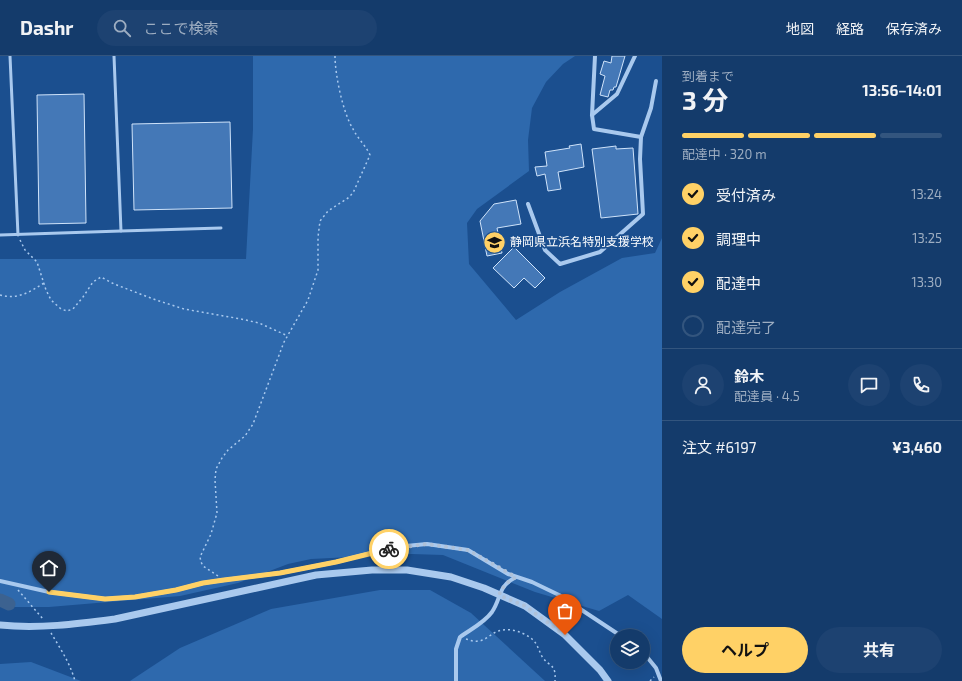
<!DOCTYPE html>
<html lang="ja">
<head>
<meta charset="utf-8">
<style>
  :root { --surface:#143b6b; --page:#1d4271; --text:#f1f3f6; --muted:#9dadc1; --line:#33557e; --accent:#ffd166 }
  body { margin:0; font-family:"Exo 2","Noto Sans JP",sans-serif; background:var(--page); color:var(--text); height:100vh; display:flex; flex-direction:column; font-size:15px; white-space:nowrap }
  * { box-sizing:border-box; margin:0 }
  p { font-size:13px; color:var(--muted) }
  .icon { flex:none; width:22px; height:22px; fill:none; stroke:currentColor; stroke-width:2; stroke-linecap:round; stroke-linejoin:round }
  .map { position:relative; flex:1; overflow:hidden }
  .drawer { display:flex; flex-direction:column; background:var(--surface); width:300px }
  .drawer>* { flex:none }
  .fabs { position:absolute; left:610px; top:573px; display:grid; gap:8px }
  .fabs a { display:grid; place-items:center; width:40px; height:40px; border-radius:50%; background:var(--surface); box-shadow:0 4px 16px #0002,0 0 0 1px var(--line); font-size:20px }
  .pin { position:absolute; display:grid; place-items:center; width:34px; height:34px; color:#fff; margin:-41px -17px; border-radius:50% 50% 50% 0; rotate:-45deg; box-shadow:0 0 4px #0007 }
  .pin .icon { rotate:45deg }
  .courier { position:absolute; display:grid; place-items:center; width:40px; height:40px; margin:-20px; border:3px solid #ffd166; border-radius:50%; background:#fff; color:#222; box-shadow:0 1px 5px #0007 }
  .overview em { font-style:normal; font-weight:700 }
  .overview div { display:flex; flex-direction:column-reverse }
  .overview { display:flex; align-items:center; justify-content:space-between; height:68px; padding:0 20px }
  h1 { font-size:26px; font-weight:700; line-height:30px }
  .bar { display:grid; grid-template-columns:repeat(4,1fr); gap:6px 4px; align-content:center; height:48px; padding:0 20px }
  .bar i { height:5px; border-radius:3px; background:var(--line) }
  .bar .on { background:var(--accent) }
  .bar p { grid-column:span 4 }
  .line { display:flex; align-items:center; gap:10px; padding:0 20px; border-top:1px solid var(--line) }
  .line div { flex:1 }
  .round { display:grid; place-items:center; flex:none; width:42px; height:42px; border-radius:21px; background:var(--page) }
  ol { padding:0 20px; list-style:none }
  li { display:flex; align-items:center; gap:12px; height:44px }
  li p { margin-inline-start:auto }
  li .icon { padding:4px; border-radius:50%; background:var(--accent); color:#111; stroke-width:4 }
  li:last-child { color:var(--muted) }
  li i { width:22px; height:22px; border:2px solid var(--line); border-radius:50% }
  .primary-button { display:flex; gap:8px; margin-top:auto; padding:8px 20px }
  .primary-button a { flex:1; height:46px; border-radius:24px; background:var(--accent); color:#111; font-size:16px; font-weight:700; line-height:46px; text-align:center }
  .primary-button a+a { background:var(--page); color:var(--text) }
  header { display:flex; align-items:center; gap:24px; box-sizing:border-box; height:56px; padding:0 20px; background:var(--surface); border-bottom:1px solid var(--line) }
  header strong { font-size:19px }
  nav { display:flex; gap:22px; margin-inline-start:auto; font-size:14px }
  .search { width:280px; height:36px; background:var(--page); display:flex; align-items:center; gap:10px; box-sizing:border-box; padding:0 14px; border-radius:22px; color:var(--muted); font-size:15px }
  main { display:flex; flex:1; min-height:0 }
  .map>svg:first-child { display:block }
  .green { fill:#2e69ad }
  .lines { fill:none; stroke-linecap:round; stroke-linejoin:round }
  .river { stroke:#3c6290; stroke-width:13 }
  .building { fill:#4478b7; stroke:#cfe3fa }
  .path { stroke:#a9c9ee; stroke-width:1.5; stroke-dasharray:2 3; stroke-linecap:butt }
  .service { stroke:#a9c9ee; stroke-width:3 }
  .minor { stroke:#a9c9ee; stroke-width:4 }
  .tertiary { stroke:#a9c9ee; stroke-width:7 }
  .done { stroke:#afc1d8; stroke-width:4; stroke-dasharray:0 7.2 }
  .route { stroke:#ffd166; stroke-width:5 }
  .labels { text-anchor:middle; stroke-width:3.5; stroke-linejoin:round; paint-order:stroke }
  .poi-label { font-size:12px; fill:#fff; stroke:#1b4f8f; text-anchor:start }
</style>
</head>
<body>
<header>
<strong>Dashr</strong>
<div class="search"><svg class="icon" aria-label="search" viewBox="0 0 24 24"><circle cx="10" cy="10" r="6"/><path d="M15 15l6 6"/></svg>ここで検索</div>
<nav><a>地図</a><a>経路</a><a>保存済み</a></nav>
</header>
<main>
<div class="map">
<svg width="662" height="625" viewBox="0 0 662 625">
  <rect width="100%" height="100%" fill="#1b4f8f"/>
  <g class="green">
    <path d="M 253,0 L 575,0 L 563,8 L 546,26 L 532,52 L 528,84 L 529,115 L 477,153 L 467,167 L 469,208 L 516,264 L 560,236 L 622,202 L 655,197 L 662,182 L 662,563 L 628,539 L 599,555 L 535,536 L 443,499 L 412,498 L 311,503 L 288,508 L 238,527 L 180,540 L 49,551 L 0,551 L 0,203 L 246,203 L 253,73 Z"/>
    <path d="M 380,534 L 430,534 L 471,557 L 545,625 L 130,625 L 180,592 L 271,553 Z"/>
    <path d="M 31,606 L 81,625 L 0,625 L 0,608 Z"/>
  </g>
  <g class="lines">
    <path class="river" d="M 0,544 L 9,548"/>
  </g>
  <g class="building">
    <path d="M 612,0 L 625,0 L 616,31 L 614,31 L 613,34 L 610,34 L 608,41 L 600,39 L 605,20 L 600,18 L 604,5 L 611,7 Z"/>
    <path d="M 84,38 L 86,167 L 39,168 L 37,39 Z"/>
    <path d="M 230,66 L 232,152 L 134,154 L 132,68 Z"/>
    <path d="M 581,88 L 584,111 L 558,116 L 561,133 L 548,135 L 545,118 L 537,120 L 535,111 L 547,110 L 545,96 L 570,92 L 569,90 Z"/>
    <path d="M 616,90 L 616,93 L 633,92 L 638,158 L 601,162 L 592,93 Z"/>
    <path d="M 516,144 L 521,168 L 497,172 L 502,197 L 487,200 L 480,165 L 494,148 Z"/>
    <path d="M 514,191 L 545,222 L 535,232 L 524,222 L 514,232 L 493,212 Z"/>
  </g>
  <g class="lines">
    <g class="path">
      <path d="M 20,184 L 25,194 L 37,206 L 46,234 L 51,244 L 61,253 L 67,255 L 73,253 L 83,241 L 93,226 L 101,221 L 114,228 L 156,244 L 184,253 L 241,263 L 259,267 L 288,280"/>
      <path d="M 0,239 C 17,244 30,236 44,227"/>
      <path d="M 218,520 L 203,510 L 201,506 L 200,501 L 211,478 L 217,457 L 215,424 L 216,413 L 222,402 L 228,394 L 245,380 L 253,368 L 284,286 L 308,244 L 318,214 L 318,181 L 320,165 L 328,155 L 348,142 L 353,137 L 370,99 C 366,90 358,83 353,73 C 343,57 335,19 335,0"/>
      <path d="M 18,534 L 43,563"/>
      <path d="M 51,577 C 60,592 70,607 75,625"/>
      <path d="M 466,583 C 470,584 474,586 478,585 C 484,585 489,580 494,577 C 506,570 522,575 532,583 C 538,588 539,596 543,602 C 551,612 556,608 555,625"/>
      <path d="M 650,625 L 654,621"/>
    </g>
    <g class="service">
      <path d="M 10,0 L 18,179"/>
      <path d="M 114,0 L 121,175 L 221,172"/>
      <path d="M 0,179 L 121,175"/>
    </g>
    <g class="minor">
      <path d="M 592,59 L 617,38 L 635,0"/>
      <path d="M 641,81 L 651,52 L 656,25"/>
      <path d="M 528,148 L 545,194 L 560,208 L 600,196 L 643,158 L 640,103 L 641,81 L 594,73 L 592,59 L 595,0"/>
      <path d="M 0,525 L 49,536 L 105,543 L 135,541 L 176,534 L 203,527 L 224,524 L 280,517 L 336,506 L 395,491 L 427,488 L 468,494 L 508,518 L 532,526 L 559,539 L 621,580"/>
      <path d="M 643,596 L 656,612 L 661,625"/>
      <path d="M 456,625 L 456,593 L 460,581 C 471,573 484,567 492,556 C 502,541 497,531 516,521"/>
    </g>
    <path class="tertiary" d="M 0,569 C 38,573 77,568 115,563 L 316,519 L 372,514 L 407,514 L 451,521 L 484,532 L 525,550 L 565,579 L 600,614 L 608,625"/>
  </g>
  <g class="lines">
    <path class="done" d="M 389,493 L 427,488 L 468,494 L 516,521 C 508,525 503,530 499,539 L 525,550 L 565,579"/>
    <path class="route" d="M 49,536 L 105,543 L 135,541 L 176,534 L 203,527 L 224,524 L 280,517 L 336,506 L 389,493"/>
  </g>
  <defs>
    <symbol id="school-disc" viewBox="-11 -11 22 22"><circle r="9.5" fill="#ffd166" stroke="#1b4f8f"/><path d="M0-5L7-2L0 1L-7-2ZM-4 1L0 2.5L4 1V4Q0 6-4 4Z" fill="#111"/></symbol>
  </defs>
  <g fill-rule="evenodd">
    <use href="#school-disc" x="482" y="174" width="25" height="25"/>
  </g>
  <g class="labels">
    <g class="poi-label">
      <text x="510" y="190">静岡県立浜名特別支援学校</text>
    </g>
  </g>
</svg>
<div class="fabs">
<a><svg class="icon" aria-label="layers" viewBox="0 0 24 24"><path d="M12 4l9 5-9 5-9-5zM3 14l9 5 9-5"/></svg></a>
</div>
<div class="pin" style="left:565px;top:579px;background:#ea580c"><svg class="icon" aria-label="bag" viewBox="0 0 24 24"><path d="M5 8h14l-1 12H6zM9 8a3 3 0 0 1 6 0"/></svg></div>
<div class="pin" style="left:49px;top:536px;background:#1f2937"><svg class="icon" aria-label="home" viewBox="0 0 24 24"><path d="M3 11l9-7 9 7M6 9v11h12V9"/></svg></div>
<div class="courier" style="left:389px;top:493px"><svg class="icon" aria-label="bike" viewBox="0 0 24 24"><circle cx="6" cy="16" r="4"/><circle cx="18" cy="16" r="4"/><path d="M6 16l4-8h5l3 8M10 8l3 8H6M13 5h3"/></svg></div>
</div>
<section class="drawer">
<div class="overview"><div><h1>3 分</h1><p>到着まで</p></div><em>13:56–14:01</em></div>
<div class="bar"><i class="on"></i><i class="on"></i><i class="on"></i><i></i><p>配達中 · 320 m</p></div>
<ol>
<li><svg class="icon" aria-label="check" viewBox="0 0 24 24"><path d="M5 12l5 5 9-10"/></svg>受付済み<p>13:24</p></li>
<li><svg class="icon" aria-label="check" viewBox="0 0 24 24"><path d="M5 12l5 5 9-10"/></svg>調理中<p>13:25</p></li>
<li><svg class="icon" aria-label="check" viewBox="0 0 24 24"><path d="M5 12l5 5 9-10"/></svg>配達中<p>13:30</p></li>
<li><i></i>配達完了</li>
</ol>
<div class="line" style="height:72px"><a class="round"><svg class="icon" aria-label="person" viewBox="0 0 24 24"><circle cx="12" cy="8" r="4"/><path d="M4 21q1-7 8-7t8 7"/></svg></a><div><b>鈴木</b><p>配達員 · 4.5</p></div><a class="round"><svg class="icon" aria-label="chat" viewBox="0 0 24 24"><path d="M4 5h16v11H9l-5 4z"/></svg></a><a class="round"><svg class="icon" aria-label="phone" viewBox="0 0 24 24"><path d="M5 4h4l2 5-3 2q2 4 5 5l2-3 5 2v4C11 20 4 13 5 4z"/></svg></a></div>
<div class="line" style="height:52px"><div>注文 #6197</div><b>¥3,460</b></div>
<div class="primary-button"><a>ヘルプ</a><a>共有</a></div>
</section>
</main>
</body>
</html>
